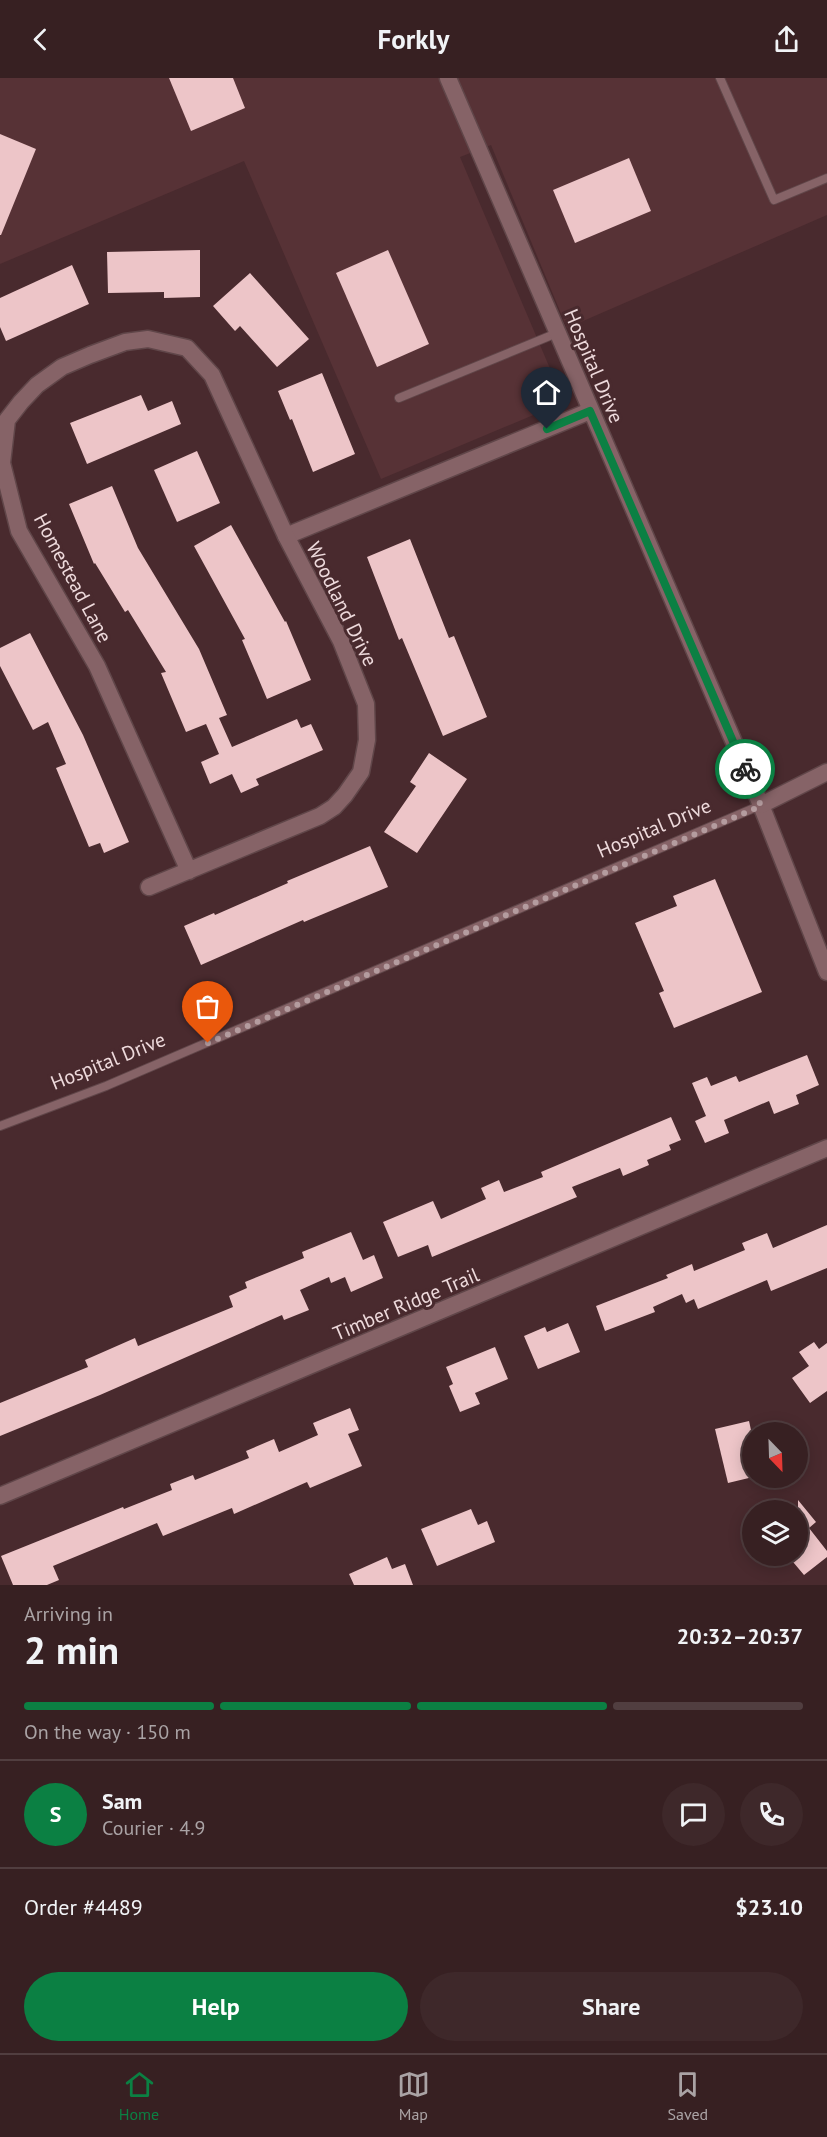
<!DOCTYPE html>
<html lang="en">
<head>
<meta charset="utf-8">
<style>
  :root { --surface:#372022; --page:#3e282a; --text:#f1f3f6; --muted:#aaa3a5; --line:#513e40; --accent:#0b8043 }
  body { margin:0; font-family:"PT Sans",sans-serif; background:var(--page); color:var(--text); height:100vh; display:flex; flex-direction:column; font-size:22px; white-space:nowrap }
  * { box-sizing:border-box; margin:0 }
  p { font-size:20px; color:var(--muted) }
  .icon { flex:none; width:33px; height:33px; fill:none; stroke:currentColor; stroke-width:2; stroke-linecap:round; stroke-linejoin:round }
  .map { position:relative; height:1507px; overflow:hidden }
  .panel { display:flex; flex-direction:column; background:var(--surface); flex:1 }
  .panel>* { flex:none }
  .needle { width:39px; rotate:157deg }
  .fabs { position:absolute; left:742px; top:1344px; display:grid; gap:12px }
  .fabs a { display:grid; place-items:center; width:66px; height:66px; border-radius:50%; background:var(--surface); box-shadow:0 3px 15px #0003,0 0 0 2px var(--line); font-size:30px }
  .pin { position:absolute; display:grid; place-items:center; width:51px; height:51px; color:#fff; margin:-62px -26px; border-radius:50% 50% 50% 0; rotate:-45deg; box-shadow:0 0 6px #0007 }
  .pin .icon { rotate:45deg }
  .courier { position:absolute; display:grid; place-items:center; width:60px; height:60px; margin:-30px; border:4px solid #0b8043; border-radius:50%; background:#fff; color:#222; box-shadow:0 2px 8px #0007 }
  .overview em { font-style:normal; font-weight:600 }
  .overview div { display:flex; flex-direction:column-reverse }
  .overview { display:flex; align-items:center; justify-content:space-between; height:102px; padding:0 24px }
  h1 { font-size:39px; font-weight:600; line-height:45px }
  .bar { display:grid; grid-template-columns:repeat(4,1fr); gap:9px 6px; align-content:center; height:72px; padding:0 24px }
  .bar i { height:8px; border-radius:4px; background:var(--line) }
  .bar .current { background:var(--accent) }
  .bar p { grid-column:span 4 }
  .line { display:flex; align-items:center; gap:15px; padding:0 24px; border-top:2px solid var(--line) }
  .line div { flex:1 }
  .round { display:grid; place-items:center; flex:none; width:63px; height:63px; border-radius:32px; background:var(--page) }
  .cta { display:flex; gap:12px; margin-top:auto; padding:12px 24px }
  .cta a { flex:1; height:69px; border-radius:36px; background:var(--accent); color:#fff; font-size:24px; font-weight:600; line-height:69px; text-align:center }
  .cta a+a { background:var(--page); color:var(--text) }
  header { display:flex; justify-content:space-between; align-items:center; height:78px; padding:0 24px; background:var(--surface); font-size:27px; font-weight:600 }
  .menu { display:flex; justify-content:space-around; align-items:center; height:84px; border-top:2px solid var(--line); background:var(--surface); font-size:16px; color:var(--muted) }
  .menu a { display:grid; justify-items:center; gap:3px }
  .menu .current { color:var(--accent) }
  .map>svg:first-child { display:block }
  .built { fill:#573236 }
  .building { fill:#edc5c8 }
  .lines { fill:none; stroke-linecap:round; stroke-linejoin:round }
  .service-casing { stroke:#604649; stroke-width:10 }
  .minor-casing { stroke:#604649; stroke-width:19 }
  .service { stroke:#866367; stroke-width:8 }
  .minor { stroke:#866367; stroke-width:16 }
  .done { stroke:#b49c9f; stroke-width:6; stroke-dasharray:0 10.8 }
  .route { stroke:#0b8043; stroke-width:8 }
  .labels { text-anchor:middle; stroke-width:6; stroke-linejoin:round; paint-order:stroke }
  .street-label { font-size:20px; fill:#eedadc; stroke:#492a2e }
</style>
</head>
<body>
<header><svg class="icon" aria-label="back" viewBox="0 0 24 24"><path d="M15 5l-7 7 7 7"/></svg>Forkly<svg class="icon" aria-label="share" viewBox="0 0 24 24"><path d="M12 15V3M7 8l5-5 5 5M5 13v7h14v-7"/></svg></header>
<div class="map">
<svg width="827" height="1507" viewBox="0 0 827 1507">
  <rect width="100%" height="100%" fill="#492a2e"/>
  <path class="built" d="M 0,0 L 827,0 L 827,137 L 567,250 L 491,67 L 460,79 L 557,307 L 558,316 L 555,323 L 550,330 L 381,401 L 244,83 L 0,186 Z"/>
  <g class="building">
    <path d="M 169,0 L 233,0 L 245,30 L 191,53 Z"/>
    <path d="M 0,56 L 36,71 L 1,157 L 0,157 Z"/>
    <path d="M 629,80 L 651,133 L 575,165 L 553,112 Z"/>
    <path d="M 200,172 L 200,219 L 164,220 L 164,214 L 108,215 L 107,174 Z"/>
    <path d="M 388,172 L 429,266 L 377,289 L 336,195 Z"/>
    <path d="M 72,187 L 89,226 L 6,263 L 0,249 L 0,220 Z"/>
    <path d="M 250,195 L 309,261 L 277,289 L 240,248 L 235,253 L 213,228 Z"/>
    <path d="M 322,295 L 355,376 L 313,394 L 292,341 L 290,342 L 278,313 Z"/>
    <path d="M 141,317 L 148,333 L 172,323 L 181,346 L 87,386 L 70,345 Z"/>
    <path d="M 197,373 L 220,425 L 177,444 L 154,392 Z"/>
    <path d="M 112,408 L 138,470 L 199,571 L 227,637 L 219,640 L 232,669 L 297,641 L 301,650 L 311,646 L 323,672 L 256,701 L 259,707 L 241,715 L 232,696 L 210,706 L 201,684 L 219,676 L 206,646 L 186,654 L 161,595 L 166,594 L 128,532 L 125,534 L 95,485 L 94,486 L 69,426 Z"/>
    <path d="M 231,447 L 285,544 L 286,543 L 311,602 L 267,621 L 242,562 L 245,561 L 194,468 Z"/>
    <path d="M 410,461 L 449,560 L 454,558 L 487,639 L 443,658 L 402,560 L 399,562 L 367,479 Z"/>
    <path d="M 30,555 L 83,657 L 129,764 L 104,775 L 100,765 L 89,769 L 56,690 L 66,686 L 48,644 L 33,652 L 0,588 L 0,570 Z"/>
    <path d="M 429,675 L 467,701 L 417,775 L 384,754 L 416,708 L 410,704 Z"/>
    <path d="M 370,768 L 388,809 L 304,844 L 303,842 L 201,887 L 184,848 L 214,835 L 215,837 L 288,805 L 287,803 Z"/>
    <path d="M 715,801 L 762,914 L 674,950 L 659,915 L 664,913 L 635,845 L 677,828 L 673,818 Z"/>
    <path d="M 807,977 L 819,1007 L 796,1017 L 799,1026 L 774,1036 L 769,1023 L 724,1042 L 729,1055 L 705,1065 L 695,1043 L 706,1038 L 692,1005 L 707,999 L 711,1008 L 736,998 L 739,1004 Z"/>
    <path d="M 671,1039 L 681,1062 L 669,1067 L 671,1072 L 647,1082 L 649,1087 L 623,1098 L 620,1090 L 572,1109 L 577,1119 L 432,1179 L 428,1167 L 398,1179 L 383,1144 L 433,1123 L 441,1141 L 486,1121 L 481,1110 L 499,1102 L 504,1114 L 543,1099 L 541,1094 Z"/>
    <path d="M 827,1147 L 827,1190 L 771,1213 L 767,1202 L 698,1231 L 694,1221 L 686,1225 L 682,1216 L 653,1229 L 655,1234 L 605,1253 L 596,1228 L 668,1200 L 666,1197 L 692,1186 L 694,1193 L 745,1172 L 742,1165 L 767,1155 L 773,1170 Z"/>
    <path d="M 351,1154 L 363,1182 L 374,1177 L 383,1200 L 351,1214 L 345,1199 L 331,1205 L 329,1199 L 300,1212 L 309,1232 L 284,1242 L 282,1237 L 100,1317 L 0,1358 L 0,1325 L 88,1289 L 85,1282 L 135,1260 L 138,1268 L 233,1229 L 229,1218 L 247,1210 L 245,1204 L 304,1180 L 302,1174 Z"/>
    <path d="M 568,1245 L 580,1274 L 538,1291 L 524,1258 L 545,1249 L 547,1254 Z"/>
    <path d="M 814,1264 L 819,1271 L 827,1265 L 827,1313 L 810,1325 L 792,1300 L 809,1288 L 799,1274 Z"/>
    <path d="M 495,1269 L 508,1301 L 475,1315 L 480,1326 L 460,1334 L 449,1308 L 453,1306 L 446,1289 Z"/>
    <path d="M 350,1330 L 359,1352 L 348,1356 L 362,1388 L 310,1410 L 307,1404 L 234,1436 L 232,1430 L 163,1458 L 157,1445 L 53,1488 L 59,1502 L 47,1507 L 13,1507 L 1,1478 L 123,1429 L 124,1431 L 172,1412 L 170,1406 L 193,1397 L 195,1402 L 249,1380 L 246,1373 L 274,1361 L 279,1374 L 318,1357 L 313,1345 Z"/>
    <path d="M 749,1343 L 753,1361 L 753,1399 L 728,1405 L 715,1351 Z"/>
    <path d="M 798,1422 L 816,1444 L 809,1450 L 827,1473 L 827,1479 L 804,1497 L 788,1478 L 798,1478 Z"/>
    <path d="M 471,1431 L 478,1447 L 487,1443 L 495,1464 L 437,1488 L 421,1451 Z"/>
    <path d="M 387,1479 L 392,1491 L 405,1486 L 413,1507 L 354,1507 L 349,1496 Z"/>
  </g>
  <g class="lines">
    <defs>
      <g id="service">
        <path d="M 720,0 L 774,122 L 827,100"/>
        <path d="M 399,320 L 557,255"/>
        <path d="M 0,1048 L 106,1008 L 761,727"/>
      </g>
      <g id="minor">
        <path d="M 448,0 L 761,727 L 827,894"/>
        <path d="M 286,458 L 590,333"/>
        <path d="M 761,727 L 827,694"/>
        <path d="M 149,809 L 320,738 L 334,729 L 345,717 L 361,694 L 367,662 L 366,626 L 341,563 L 286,458 L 212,297 L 187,270 L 148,261 L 125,264 L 90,277 L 62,289 L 37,307 L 21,324 L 7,342 L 2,385 L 19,453 L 97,588 L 189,793"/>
        <path d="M 0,1418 L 827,1070"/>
      </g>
    </defs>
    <use href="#service" class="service-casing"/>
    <use href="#minor" class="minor-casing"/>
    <use href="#service" class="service"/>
    <use href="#minor" class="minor"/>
  </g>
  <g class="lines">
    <path class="done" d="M 208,965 L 761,728 L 745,691"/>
    <path class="route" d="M 547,351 L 590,333 L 745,691"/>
  </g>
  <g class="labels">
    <g class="street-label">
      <text transform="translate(594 288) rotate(67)" y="7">Hospital Drive</text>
      <text transform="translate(73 500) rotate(62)" y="7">Homestead Lane</text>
      <text transform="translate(342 526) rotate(64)" y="7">Woodland Drive</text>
      <text transform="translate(654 750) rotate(-23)" y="7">Hospital Drive</text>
      <text transform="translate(108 983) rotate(-22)" y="7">Hospital Drive</text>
      <text transform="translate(406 1226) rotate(-23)" y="7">Timber Ridge Trail</text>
    </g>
  </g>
</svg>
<div class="fabs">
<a><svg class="needle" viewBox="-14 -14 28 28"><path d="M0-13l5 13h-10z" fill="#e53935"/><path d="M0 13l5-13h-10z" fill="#aaa3a5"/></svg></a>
<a><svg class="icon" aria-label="layers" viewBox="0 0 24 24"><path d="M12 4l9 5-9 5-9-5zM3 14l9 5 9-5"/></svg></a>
</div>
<div class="pin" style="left:208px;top:965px;background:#ea580c"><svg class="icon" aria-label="bag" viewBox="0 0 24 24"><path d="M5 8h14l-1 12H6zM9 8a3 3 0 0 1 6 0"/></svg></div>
<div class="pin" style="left:547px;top:351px;background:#1f2937"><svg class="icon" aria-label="home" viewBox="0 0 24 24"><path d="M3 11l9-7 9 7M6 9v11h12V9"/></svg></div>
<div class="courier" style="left:745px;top:691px"><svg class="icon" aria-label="bike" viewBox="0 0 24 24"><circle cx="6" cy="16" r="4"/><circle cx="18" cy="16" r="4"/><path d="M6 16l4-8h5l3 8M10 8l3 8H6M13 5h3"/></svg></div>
</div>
<section class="panel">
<div class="overview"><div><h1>2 min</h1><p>Arriving in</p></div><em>20:32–20:37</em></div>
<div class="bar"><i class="current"></i><i class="current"></i><i class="current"></i><i></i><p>On the way · 150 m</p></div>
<div class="line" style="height:108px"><b class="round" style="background:var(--accent);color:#fff">S</b><div><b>Sam</b><p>Courier · 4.9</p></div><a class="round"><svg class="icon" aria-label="chat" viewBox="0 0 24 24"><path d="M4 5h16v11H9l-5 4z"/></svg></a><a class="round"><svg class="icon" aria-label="phone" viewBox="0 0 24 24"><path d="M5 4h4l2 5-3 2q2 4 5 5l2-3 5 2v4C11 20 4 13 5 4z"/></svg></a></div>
<div class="line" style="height:78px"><div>Order #4489</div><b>$23.10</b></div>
<div class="cta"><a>Help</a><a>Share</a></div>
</section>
<nav class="menu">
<a class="current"><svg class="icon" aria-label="home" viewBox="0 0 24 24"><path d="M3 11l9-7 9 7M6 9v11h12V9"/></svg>Home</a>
<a><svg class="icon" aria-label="map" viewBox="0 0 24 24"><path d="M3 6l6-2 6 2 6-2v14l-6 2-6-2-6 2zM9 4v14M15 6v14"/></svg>Map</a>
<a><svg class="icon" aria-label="saved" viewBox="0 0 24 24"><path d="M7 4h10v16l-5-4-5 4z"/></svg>Saved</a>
</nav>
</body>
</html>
